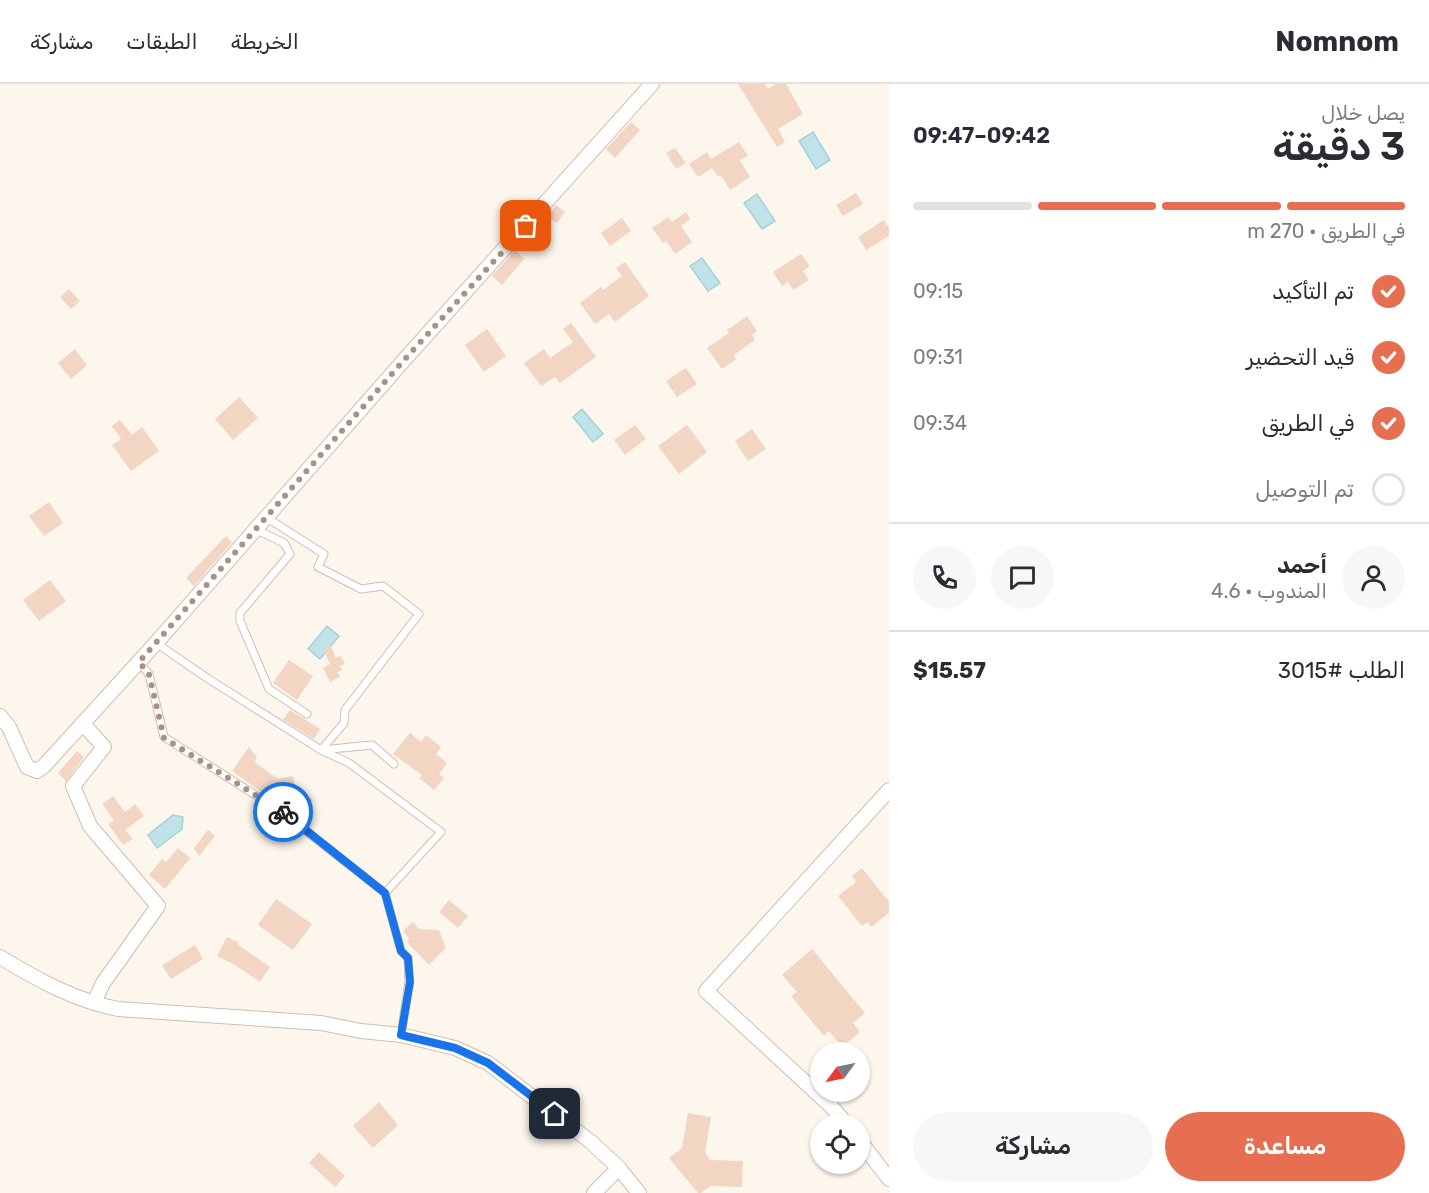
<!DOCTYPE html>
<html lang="ar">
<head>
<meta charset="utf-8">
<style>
  :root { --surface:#fff; --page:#f7f7f7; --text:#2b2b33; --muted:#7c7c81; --line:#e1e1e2; --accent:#e76f51 }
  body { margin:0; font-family:Rubik,Cairo,sans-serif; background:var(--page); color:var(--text); direction:rtl; height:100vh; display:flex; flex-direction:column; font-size:22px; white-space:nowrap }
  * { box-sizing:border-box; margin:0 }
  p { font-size:20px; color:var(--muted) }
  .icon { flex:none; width:33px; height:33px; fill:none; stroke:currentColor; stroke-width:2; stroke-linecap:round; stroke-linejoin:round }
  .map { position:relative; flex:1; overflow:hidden; direction:ltr }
  .panel { display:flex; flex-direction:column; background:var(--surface); width:540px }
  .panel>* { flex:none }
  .needle { width:39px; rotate:237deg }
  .buttons { position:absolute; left:810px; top:958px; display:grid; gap:12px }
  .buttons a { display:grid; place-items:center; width:60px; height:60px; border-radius:50%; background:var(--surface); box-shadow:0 2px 4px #0004; font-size:30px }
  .pin { position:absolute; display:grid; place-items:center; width:51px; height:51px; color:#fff; margin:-26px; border-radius:12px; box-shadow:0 3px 9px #0006 }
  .courier { position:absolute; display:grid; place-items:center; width:60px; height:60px; margin:-30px; border:4px solid #1a73e8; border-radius:50%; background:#fff; color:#222; box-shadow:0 2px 8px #0007 }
  .summary em { font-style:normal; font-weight:600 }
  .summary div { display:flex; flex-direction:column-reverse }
  .summary { display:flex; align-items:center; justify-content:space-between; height:102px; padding:0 24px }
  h1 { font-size:39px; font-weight:600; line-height:45px }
  .bar { display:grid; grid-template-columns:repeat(4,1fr); gap:9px 6px; align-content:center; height:72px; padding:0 24px }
  .bar i { height:8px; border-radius:4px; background:var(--line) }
  .bar .active { background:var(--accent) }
  .bar p { grid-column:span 4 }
  .line { display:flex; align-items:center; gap:15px; padding:0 24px; border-top:2px solid var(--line) }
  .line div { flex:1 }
  .round { display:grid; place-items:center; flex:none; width:63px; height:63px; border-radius:32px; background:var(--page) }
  ol { padding:0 24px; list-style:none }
  li { display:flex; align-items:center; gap:18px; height:66px }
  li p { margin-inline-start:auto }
  li .icon { padding:6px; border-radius:50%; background:var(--accent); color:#fff; stroke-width:4 }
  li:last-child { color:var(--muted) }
  li i { width:33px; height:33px; border:3px solid var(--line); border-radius:50% }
  .primary-button { display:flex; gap:12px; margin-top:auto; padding:12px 24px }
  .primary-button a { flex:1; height:69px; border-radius:36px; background:var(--accent); color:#fff; font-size:24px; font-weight:600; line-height:69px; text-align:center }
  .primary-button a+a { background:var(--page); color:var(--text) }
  header { display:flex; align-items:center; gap:36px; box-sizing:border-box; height:84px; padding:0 30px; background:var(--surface); border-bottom:2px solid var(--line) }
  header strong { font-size:28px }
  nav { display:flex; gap:33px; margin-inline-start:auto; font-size:21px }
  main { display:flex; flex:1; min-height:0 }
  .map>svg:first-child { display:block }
  .water { fill:#bfe3e8; stroke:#a5d3da; stroke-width:1.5 }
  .building { fill:#f3d5c3 }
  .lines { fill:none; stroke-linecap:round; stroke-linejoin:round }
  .service-casing { stroke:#d1beb0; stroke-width:9 }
  .minor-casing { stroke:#d1beb0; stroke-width:16 }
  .service { stroke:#fff; stroke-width:7 }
  .minor { stroke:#fff; stroke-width:14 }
  .done { stroke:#a89285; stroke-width:6; stroke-dasharray:0 10.8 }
  .route { stroke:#1a73e8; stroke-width:8 }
</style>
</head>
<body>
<header>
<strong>Nomnom</strong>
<nav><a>الخريطة</a><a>الطبقات</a><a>مشاركة</a></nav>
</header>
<main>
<section class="panel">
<div class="summary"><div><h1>3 دقيقة</h1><p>يصل خلال</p></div><em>09:42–09:47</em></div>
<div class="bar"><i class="active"></i><i class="active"></i><i class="active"></i><i></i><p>في الطريق · 270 m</p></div>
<ol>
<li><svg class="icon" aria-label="check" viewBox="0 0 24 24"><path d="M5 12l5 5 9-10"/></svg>تم التأكيد<p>09:15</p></li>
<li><svg class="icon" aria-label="check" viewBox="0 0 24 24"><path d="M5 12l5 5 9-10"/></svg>قيد التحضير<p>09:31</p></li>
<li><svg class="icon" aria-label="check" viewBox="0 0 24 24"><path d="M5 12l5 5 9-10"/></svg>في الطريق<p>09:34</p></li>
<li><i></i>تم التوصيل</li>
</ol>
<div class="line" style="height:108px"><a class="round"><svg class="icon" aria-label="person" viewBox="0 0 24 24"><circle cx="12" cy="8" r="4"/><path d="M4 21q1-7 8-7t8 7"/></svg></a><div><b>أحمد</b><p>المندوب · 4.6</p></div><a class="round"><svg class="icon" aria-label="chat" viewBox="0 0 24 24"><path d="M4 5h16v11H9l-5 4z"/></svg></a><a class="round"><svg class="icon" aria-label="phone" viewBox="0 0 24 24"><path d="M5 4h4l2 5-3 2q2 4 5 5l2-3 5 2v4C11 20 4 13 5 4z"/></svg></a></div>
<div class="line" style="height:78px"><div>الطلب #3015</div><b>$15.57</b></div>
<div class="primary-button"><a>مساعدة</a><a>مشاركة</a></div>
</section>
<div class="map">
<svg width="889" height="1109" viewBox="0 0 889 1109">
  <rect width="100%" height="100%" fill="#fdf6ec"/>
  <g class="water">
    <path d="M 813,48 L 830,76 L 816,85 L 799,57 Z"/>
    <path d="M 757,110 L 775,137 L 762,145 L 744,119 Z"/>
    <path d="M 702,174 L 720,199 L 708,207 L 690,182 Z"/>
    <path d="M 582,325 L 603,350 L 593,358 L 573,333 Z"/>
    <path d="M 327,542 L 339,552 L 320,575 L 308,565 Z"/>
    <path d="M 173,731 L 183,733 L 182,745 L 157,764 L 148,751 Z"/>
  </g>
  <g class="building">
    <path d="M 738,0 L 765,0 L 768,5 L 776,0 L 786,0 L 803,30 L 778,45 L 785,58 L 777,63 Z"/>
    <path d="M 631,38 L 640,46 L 615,74 L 606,65 Z"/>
    <path d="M 739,58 L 748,72 L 740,76 L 750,93 L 730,106 L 721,91 L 718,93 L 712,84 L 698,93 L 689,80 L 707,68 L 711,75 Z"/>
    <path d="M 675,64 L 686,79 L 676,85 L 666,69 Z"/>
    <path d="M 856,109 L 863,120 L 843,132 L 836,121 Z"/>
    <path d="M 556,121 L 565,128 L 557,139 L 548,133 Z"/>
    <path d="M 686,128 L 690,135 L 681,142 L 692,158 L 675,170 L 666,157 L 663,159 L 652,144 L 668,133 L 672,138 Z"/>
    <path d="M 622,134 L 631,147 L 610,162 L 601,149 Z"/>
    <path d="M 884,136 L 889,144 L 889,152 L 866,166 L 858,153 Z"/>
    <path d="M 515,166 L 524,175 L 502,201 L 492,192 Z"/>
    <path d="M 801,170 L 810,182 L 803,187 L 809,196 L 793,206 L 788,198 L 782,202 L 773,188 Z"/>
    <path d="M 625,178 L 649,212 L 615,238 L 609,230 L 595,240 L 580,219 L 601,203 L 603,206 L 622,192 L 616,184 Z"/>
    <path d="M 69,205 L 80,217 L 71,225 L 60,213 Z"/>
    <path d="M 747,232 L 757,247 L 752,251 L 755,256 L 734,271 L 736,275 L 722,285 L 707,264 L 729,249 L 727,246 Z"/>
    <path d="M 571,239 L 596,273 L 560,299 L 555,293 L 541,302 L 524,279 L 544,265 L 550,274 L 573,258 L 563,245 Z"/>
    <path d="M 487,245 L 506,272 L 484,288 L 465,261 Z"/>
    <path d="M 75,265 L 87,281 L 71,295 L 58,279 Z"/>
    <path d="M 686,284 L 697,300 L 677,313 L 666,297 Z"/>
    <path d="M 239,313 L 258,334 L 233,356 L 215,335 Z"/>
    <path d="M 120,336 L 132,351 L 142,343 L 159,367 L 131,387 L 112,361 L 121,355 L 112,342 Z"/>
    <path d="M 635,341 L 646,355 L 625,371 L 614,356 Z"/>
    <path d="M 687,341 L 707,368 L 679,390 L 658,362 Z"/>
    <path d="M 752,345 L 766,365 L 748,377 L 735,357 Z"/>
    <path d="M 49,418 L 63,439 L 44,452 L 29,432 Z"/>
    <path d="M 226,452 L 232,458 L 194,502 L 186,494 Z"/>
    <path d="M 50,496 L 66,517 L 39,537 L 23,516 Z"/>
    <path d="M 331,562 L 336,574 L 341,572 L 345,580 L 340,582 L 342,586 L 338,588 L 340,593 L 330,598 L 323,584 L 330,580 L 323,565 Z"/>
    <path d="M 289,576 L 313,592 L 297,616 L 273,599 Z"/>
    <path d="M 290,626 L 320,645 L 314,655 L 283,636 Z"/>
    <path d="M 410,649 L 421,658 L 426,651 L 441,663 L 436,670 L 447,679 L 439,690 L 444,694 L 434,706 L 419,694 L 422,691 L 393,670 Z"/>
    <path d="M 249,663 L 257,673 L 254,678 L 278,695 L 293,692 L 296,706 L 267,712 L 232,687 Z"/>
    <path d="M 77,667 L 84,673 L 66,697 L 58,689 Z"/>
    <path d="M 303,709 L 313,716 L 306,726 L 296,718 Z"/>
    <path d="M 113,712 L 125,728 L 135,720 L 144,732 L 125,746 L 133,755 L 123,761 L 108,740 L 114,736 L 102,720 Z"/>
    <path d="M 208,746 L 215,752 L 199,772 L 194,764 Z"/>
    <path d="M 178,764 L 190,774 L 165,805 L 149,791 L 162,775 L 166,778 Z"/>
    <path d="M 862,784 L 889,818 L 889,829 L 871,843 L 867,838 L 862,842 L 838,812 L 856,798 L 852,792 Z"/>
    <path d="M 276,815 L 312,840 L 293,866 L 258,841 Z"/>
    <path d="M 449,816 L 468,832 L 458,844 L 439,828 Z"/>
    <path d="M 413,838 L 419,845 L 439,846 L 446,864 L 429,881 L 407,858 L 409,854 L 403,847 Z"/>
    <path d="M 227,853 L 238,858 L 237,860 L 270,883 L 260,898 L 235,881 L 217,872 Z"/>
    <path d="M 195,861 L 203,875 L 171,895 L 162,881 Z"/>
    <path d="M 812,865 L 865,929 L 853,939 L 860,948 L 842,963 L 829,947 L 824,952 L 791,912 L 797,908 L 782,891 Z"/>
    <path d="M 379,1018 L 398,1041 L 373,1064 L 353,1042 Z"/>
    <path d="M 688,1029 L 711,1033 L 705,1068 L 710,1076 L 743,1077 L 742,1103 L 710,1102 L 701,1109 L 698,1109 L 669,1074 L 682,1064 Z"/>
    <path d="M 319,1068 L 345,1092 L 335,1103 L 309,1079 Z"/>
  </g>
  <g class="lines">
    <defs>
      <g id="service">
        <path d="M 257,446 L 284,459 L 290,470 L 240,529 L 240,537 L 269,605 L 307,630"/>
        <path d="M 156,559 L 207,594 L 321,666 L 372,661 L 394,680"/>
        <path d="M 139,578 L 149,590 L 164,653 L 279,726 L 385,809 L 441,748 L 349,679 L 321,666 L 344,639 L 345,626 L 419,530 L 383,502 L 361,505 L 318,483 L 324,470 L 267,434"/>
        <path d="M 385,809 L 401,867 L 408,874 L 409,898 L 401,951"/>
      </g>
      <g id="minor">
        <path d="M 0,632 L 9,643 L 27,683 L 37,687 L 44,682 L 156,559 L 405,275 L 652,0"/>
        <path d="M 83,640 L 104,663 L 73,702 L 90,742 L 158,822 L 103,899 L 94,919"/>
        <path d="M 0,873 C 36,895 76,917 118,925 L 321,939 L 361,947 L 401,951 L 455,964 L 488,979 L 591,1058 L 619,1084 L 594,1109"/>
        <path d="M 847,1041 L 831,1022 L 706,907 L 889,706"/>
        <path d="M 860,1057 L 889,1095"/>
        <path d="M 619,1084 L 639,1109"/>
      </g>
    </defs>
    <use href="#service" class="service-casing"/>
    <use href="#minor" class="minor-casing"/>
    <use href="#service" class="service"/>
    <use href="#minor" class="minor"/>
  </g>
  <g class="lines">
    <path class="done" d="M 283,728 L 164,654 L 149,590 L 139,578 L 405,275 L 526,142"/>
    <path class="route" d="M 283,728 L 385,809 L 401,867 L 408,874 L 410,898 L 401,951 L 455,964 L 488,979 L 555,1030"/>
  </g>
</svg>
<div class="buttons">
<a><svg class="needle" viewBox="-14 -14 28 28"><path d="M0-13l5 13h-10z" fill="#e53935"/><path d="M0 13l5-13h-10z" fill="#7c7c81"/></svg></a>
<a><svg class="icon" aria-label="locate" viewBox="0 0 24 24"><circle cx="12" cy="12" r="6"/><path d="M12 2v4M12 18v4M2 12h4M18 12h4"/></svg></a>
</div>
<div class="pin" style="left:526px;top:142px;background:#ea580c"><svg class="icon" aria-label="bag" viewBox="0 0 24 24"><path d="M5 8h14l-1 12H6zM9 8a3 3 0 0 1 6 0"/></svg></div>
<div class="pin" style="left:555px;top:1030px;background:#1f2937"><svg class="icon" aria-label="home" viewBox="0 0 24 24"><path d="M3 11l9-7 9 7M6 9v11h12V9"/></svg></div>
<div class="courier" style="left:283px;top:728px"><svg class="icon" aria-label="bike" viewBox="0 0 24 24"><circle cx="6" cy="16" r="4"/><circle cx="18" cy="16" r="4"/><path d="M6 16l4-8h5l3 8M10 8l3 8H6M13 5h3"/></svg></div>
</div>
</main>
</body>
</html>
